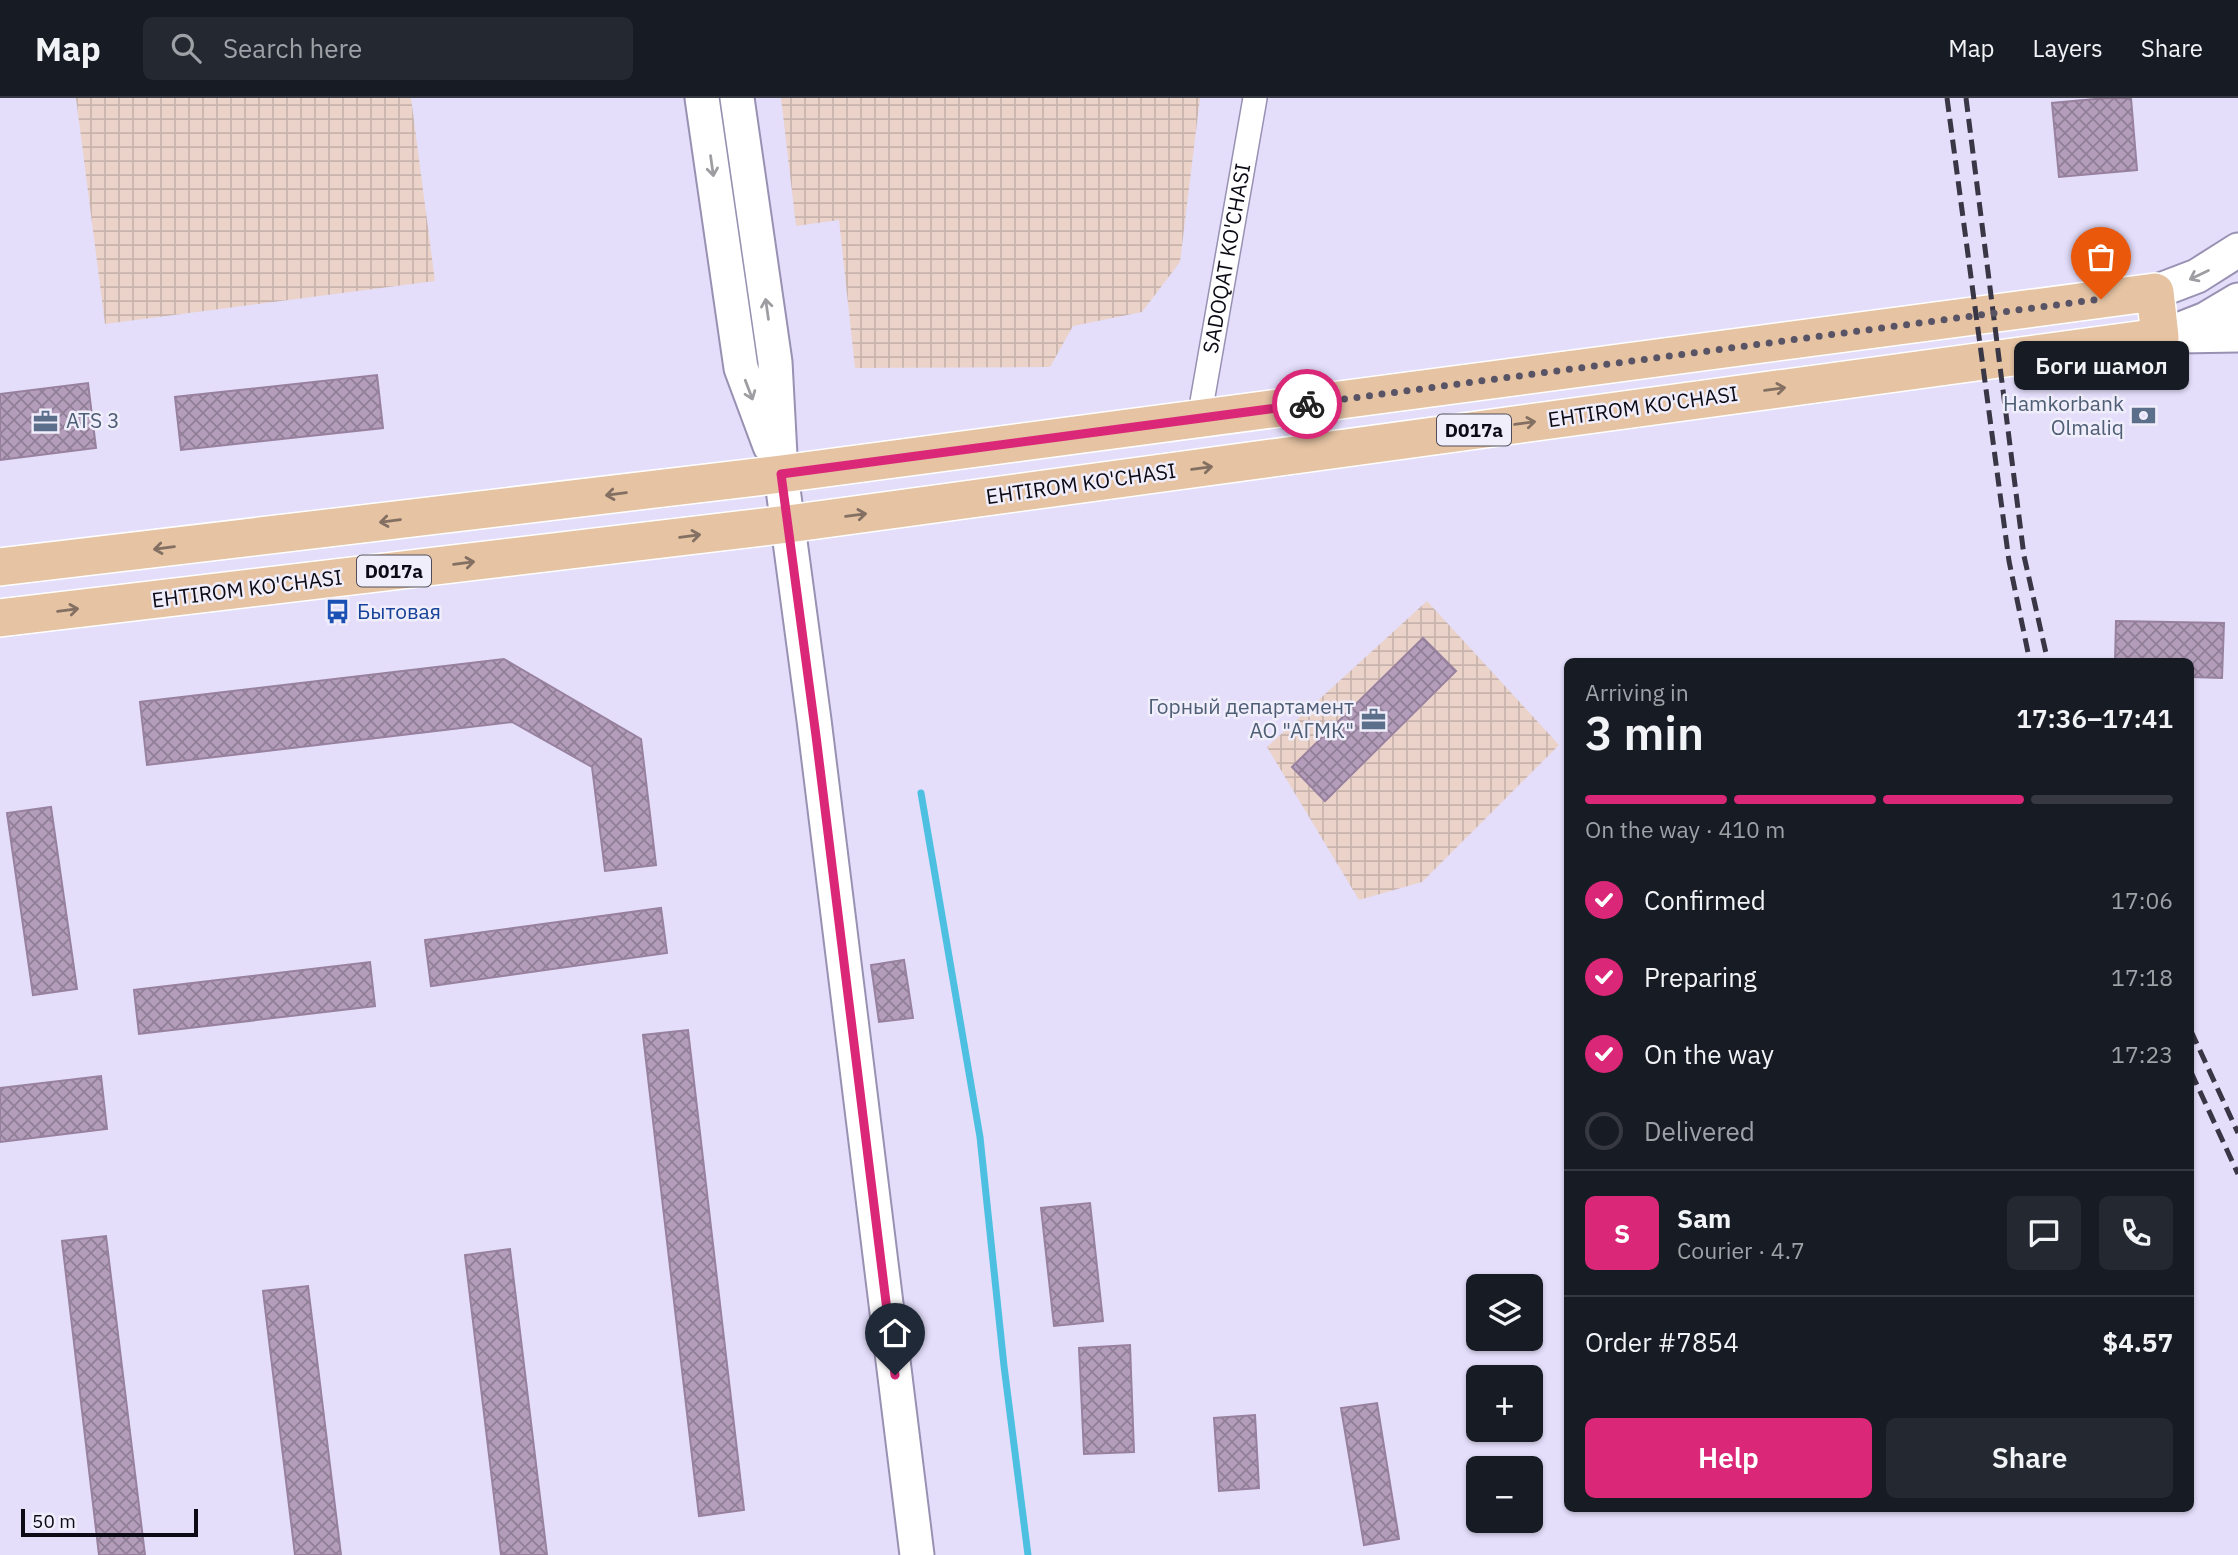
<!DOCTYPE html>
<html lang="en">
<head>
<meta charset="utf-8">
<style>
  :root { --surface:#171b24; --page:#242831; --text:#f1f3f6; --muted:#9ea1a6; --line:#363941; --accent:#db2777 }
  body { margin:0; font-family:"IBM Plex Sans",sans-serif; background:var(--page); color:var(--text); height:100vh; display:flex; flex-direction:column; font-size:26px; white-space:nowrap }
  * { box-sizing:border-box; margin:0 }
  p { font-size:23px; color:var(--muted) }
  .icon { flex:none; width:38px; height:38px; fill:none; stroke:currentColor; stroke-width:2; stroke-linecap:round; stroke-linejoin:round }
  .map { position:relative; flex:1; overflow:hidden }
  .side { position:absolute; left:1564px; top:560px; width:630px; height:854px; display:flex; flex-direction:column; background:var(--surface); border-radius:10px; box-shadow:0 2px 5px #0004 }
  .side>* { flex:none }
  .tools { position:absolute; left:1466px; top:1176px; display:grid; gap:14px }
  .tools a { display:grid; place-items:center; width:77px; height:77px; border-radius:10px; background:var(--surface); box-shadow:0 2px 5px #0004; font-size:35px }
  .scale { position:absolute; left:21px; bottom:18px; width:177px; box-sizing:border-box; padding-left:7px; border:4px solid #0c0a15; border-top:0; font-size:19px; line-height:24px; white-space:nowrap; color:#0c0a15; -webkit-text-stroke:5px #f1eefc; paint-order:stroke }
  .pin { position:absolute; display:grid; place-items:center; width:60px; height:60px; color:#fff; margin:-72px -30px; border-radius:50% 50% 50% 0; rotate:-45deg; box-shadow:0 0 7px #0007 }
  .pin .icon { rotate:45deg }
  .courier { position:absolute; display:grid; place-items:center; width:70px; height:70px; margin:-35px; border:5px solid #db2777; border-radius:50%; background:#fff; color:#222; box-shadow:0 2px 9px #0007 }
  .bubble { position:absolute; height:49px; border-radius:10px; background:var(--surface); box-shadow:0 2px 5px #0004; font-size:23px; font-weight:600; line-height:49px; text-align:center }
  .overview em { font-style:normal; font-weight:600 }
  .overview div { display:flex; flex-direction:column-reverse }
  .overview { display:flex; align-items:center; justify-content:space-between; height:119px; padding:0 21px }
  h1 { font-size:46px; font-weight:600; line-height:52px }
  .bar { display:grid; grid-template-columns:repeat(4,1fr); gap:10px 7px; align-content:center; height:84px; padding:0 21px }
  .bar i { height:9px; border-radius:5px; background:var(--line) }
  .bar .on { background:var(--accent) }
  .bar p { grid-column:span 4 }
  .line { display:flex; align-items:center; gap:18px; padding:0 21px; border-top:2px solid var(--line) }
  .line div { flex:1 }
  .round { display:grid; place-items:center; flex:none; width:74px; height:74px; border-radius:10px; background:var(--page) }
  ol { padding:0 21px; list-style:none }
  li { display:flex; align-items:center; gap:21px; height:77px }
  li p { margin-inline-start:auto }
  li .icon { padding:7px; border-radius:50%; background:var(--accent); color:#fff; stroke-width:4 }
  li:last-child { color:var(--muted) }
  li i { width:38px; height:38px; border:4px solid var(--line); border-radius:50% }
  .action { display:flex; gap:14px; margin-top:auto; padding:14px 21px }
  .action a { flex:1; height:80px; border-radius:10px; background:var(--accent); color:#fff; font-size:28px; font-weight:600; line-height:80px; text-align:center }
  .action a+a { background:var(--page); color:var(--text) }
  header { display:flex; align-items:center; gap:42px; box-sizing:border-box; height:98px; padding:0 35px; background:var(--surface); border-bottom:2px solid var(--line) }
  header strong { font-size:33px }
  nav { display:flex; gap:38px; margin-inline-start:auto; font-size:24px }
  .search { width:490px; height:63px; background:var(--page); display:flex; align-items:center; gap:18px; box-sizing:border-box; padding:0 24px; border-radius:10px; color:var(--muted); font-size:26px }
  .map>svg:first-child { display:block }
  .industrial { fill:url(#industrial-grid) }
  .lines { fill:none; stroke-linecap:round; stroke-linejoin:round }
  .stream { stroke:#4dc0e2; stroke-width:7 }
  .building { fill:url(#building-cross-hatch); stroke:#97819e; stroke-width:2 }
  .street-casing { stroke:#9891b2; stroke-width:26 }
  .secondary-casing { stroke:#9891b2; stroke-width:37 }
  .primary-casing { stroke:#fff; stroke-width:40 }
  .street { stroke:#fff; stroke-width:23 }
  .secondary { stroke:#fff; stroke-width:33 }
  .primary { stroke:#e5c3a3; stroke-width:37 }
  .rail { stroke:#393645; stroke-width:5; stroke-dasharray:14 7; stroke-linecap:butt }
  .oneway { stroke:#9e9da1 }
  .oneway2 { stroke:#837063 }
  .done { stroke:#585466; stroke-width:7; stroke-dasharray:0 12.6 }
  .route { stroke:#db2777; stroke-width:9 }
  .labels { text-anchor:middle; stroke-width:5; stroke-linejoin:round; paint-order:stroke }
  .shield { fill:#f1eefc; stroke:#514e5a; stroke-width:2 }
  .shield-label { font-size:19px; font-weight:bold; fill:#0c0a15 }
  .street-label { font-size:21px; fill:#0c0a15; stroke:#f1eefc }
  .service-label { font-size:21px; fill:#4e5e75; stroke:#f1eefc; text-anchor:end }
  .transit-label { font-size:21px; fill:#164399; stroke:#f1eefc; text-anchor:start }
</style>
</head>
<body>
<header>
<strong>Map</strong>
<div class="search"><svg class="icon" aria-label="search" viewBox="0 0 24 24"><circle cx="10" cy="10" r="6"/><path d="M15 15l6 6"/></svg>Search here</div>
<nav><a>Map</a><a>Layers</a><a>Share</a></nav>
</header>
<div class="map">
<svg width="2238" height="1457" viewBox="0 0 2238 1457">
  <defs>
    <pattern id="industrial-grid" width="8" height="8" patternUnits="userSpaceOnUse" patternTransform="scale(1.75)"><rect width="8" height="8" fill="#ebd3ca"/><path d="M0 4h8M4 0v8" fill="none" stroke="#c8b4ad"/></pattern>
    <pattern id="building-cross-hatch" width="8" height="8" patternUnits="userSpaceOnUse" patternTransform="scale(1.75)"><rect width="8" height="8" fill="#b39dba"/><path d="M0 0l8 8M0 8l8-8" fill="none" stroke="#907e96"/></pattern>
  </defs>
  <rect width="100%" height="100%" fill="#e4defb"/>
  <g class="industrial">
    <path d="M 76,0 L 411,0 L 435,183 L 105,226 Z"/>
    <path d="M 781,0 L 1200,0 L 1180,164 L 1142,214 L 1073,228 L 1050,269 L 855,270 L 839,122 L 796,128 Z"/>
    <path d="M 1427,503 L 1559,647 L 1422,784 L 1359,802 L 1267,649 Z"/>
  </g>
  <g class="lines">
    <path class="stream" d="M 921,695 L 980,1039 L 1004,1268 L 1028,1457"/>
  </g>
  <g class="building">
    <path d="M 2106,0 L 2131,0 L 2137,72 L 2059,79 L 2052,5 Z"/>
    <path d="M 377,277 L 383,330 L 181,352 L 175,299 Z"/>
    <path d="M 88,285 L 96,350 L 0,362 L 0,296 Z"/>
    <path d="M 2116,523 L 2224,525 L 2222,580 L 2191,579 L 2191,564 L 2115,564 Z"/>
    <path d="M 1423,540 L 1456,573 L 1325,703 L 1292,669 Z"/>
    <path d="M 504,561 L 641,641 L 656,767 L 605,773 L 592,669 L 512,624 L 147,667 L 140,604 Z"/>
    <path d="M 51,709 L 77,891 L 33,897 L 7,715 Z"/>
    <path d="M 661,810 L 667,855 L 431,888 L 425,842 Z"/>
    <path d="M 904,862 L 913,920 L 879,924 L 871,867 Z"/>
    <path d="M 370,864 L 375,908 L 139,936 L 134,892 Z"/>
    <path d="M 688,932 L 744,1412 L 699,1418 L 643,937 Z"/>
    <path d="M 101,978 L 107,1031 L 0,1044 L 0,990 Z"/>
    <path d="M 1090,1105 L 1103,1223 L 1054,1228 L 1041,1110 Z"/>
    <path d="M 106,1138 L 145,1457 L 99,1457 L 62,1143 Z"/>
    <path d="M 510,1151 L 547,1457 L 501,1457 L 465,1157 Z"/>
    <path d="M 308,1188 L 341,1457 L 295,1457 L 263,1193 Z"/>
    <path d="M 1130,1247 L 1134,1354 L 1084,1356 L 1079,1250 Z"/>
    <path d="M 1377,1305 L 1399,1441 L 1364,1447 L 1341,1310 Z"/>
    <path d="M 1255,1317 L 1259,1390 L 1219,1393 L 1214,1320 Z"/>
  </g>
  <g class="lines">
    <defs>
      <g id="street">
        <path id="s1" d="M 1199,321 L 1255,0"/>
      </g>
      <g id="secondary">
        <path d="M 702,0 L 741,270 L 770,348"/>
        <path d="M 737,0 L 775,264 L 781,376 L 814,622 L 917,1457"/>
        <path d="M 2155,194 L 2197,178 L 2238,152"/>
        <path d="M 2180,238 L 2238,237"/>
        <path d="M 2160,239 L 2206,221 L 2238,202"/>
      </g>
      <path id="primary" d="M 0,469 L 781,376 L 2155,194 L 2160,239 L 788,426 L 0,520"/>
    </defs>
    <use href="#street" class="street-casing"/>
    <use href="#secondary" class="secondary-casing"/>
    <use href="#primary" class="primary-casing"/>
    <use href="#street" class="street"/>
    <use href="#secondary" class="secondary"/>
    <use href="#primary" class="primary"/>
    <g class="rail">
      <path d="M 1947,0 L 2009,463 L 2030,564"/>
      <path d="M 1966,0 L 2024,458 L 2048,564"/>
      <path d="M 2191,933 L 2238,1035"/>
      <path d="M 2191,974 L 2238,1076"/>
    </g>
  </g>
  <defs><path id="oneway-shaft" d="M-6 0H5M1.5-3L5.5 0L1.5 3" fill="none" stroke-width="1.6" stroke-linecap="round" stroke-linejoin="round" transform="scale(1.75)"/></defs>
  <g class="oneway">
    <use href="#oneway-shaft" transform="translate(712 68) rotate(82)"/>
    <use href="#oneway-shaft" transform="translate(2199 177) rotate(154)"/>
    <use href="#oneway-shaft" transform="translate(767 211) rotate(-98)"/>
    <use href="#oneway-shaft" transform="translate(749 292) rotate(69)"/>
  </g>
  <g class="oneway2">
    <use href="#oneway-shaft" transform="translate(1775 291) rotate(-8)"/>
    <use href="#oneway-shaft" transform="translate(1525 325) rotate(-8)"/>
    <use href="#oneway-shaft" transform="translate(1202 370) rotate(-8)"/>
    <use href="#oneway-shaft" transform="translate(616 396) rotate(173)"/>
    <use href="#oneway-shaft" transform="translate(856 417) rotate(-8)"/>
    <use href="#oneway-shaft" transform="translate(390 423) rotate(173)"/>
    <use href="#oneway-shaft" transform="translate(690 438) rotate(-7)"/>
    <use href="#oneway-shaft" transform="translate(164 450) rotate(173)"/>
    <use href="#oneway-shaft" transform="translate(464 465) rotate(-7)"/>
    <use href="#oneway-shaft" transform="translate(68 512) rotate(-7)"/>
  </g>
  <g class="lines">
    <path class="done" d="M 1307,306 L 2101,201"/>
    <path class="route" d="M 895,1277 L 816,638 L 781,376 L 1307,306"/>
  </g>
  <defs>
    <symbol id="bank-bare" viewBox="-9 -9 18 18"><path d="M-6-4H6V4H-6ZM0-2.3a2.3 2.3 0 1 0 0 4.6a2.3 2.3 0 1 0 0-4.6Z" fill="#5c6f8a" stroke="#f1eefc" stroke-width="2.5" paint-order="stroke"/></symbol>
    <symbol id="office-bare" viewBox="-9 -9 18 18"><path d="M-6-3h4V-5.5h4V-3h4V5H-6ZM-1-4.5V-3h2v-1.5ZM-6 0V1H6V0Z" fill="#5c6f8a" stroke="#f1eefc" stroke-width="2.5" paint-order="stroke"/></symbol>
    <symbol id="bus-bare" viewBox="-9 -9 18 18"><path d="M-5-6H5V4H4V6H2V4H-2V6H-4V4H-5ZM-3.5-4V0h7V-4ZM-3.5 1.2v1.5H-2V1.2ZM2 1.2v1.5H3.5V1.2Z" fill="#1a4fb4" stroke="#f1eefc" stroke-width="2.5" paint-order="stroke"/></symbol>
  </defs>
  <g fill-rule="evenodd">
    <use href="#bank-bare" x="2126" y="300" width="35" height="35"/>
    <use href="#office-bare" x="28" y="306" width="35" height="35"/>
    <use href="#bus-bare" x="320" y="496" width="35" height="35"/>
    <use href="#office-bare" x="1356" y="604" width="35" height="35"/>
  </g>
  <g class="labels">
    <g class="shield">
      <rect x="1437" y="316.5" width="74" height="31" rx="5"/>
      <rect x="357" y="457.5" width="74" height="31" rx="5"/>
    </g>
    <g class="shield-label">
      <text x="1474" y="339">D017a</text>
      <text x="394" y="480">D017a</text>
    </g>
    <g class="street-label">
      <text dy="7" stroke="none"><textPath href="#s1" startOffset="163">SADOQAT KO'CHASI</textPath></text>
      <text transform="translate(1643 309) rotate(-8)" y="7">EHTIROM KO'CHASI</text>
      <text transform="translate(1081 386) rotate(-8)" y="7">EHTIROM KO'CHASI</text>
      <text transform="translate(247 491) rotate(-7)" y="7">EHTIROM KO'CHASI</text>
    </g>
    <g class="service-label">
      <text x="2124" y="313">Hamkorbank<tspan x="2124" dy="24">Olmaliq</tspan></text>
      <text x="66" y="330" text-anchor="start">ATS 3</text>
      <text x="1354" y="616">Горный департамент<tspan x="1354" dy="24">АО "АГМК"</tspan></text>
    </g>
    <g class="transit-label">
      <text x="357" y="521">Бытовая</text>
    </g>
  </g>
</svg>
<div class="tools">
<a><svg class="icon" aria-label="layers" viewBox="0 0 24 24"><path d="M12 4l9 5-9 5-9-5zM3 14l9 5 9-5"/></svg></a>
<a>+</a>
<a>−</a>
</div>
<div class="scale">50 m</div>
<div class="pin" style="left:2101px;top:201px;background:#ea580c"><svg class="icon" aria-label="bag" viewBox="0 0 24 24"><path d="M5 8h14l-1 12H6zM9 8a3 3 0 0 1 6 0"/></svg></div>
<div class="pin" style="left:895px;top:1277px;background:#1f2937"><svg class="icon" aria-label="home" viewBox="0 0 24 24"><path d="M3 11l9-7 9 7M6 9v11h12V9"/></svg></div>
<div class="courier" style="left:1307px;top:306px"><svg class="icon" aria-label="bike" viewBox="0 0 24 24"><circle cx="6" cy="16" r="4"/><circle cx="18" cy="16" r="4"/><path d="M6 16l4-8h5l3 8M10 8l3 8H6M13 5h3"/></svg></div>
<div class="bubble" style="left:2014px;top:243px;width:175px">Боги шамол</div>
<section class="side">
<div class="overview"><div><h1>3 min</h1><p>Arriving in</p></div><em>17:36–17:41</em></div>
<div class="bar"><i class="on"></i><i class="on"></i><i class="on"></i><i></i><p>On the way · 410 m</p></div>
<ol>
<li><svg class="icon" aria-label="check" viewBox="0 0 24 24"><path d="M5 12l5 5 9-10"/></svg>Confirmed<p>17:06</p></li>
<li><svg class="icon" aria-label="check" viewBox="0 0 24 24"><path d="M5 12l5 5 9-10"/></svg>Preparing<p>17:18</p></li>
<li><svg class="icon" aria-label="check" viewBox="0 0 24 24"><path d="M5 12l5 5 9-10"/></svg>On the way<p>17:23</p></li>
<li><i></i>Delivered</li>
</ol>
<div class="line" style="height:126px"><b class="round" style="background:var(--accent);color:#fff">S</b><div><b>Sam</b><p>Courier · 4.7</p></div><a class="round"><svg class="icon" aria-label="chat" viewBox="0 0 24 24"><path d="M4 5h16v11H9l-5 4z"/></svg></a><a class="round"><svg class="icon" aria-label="phone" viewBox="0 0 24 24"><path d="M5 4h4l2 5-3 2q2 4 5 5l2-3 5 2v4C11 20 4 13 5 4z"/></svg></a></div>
<div class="line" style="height:91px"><div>Order #7854</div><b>$4.57</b></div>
<div class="action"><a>Help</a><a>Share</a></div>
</section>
</div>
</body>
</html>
